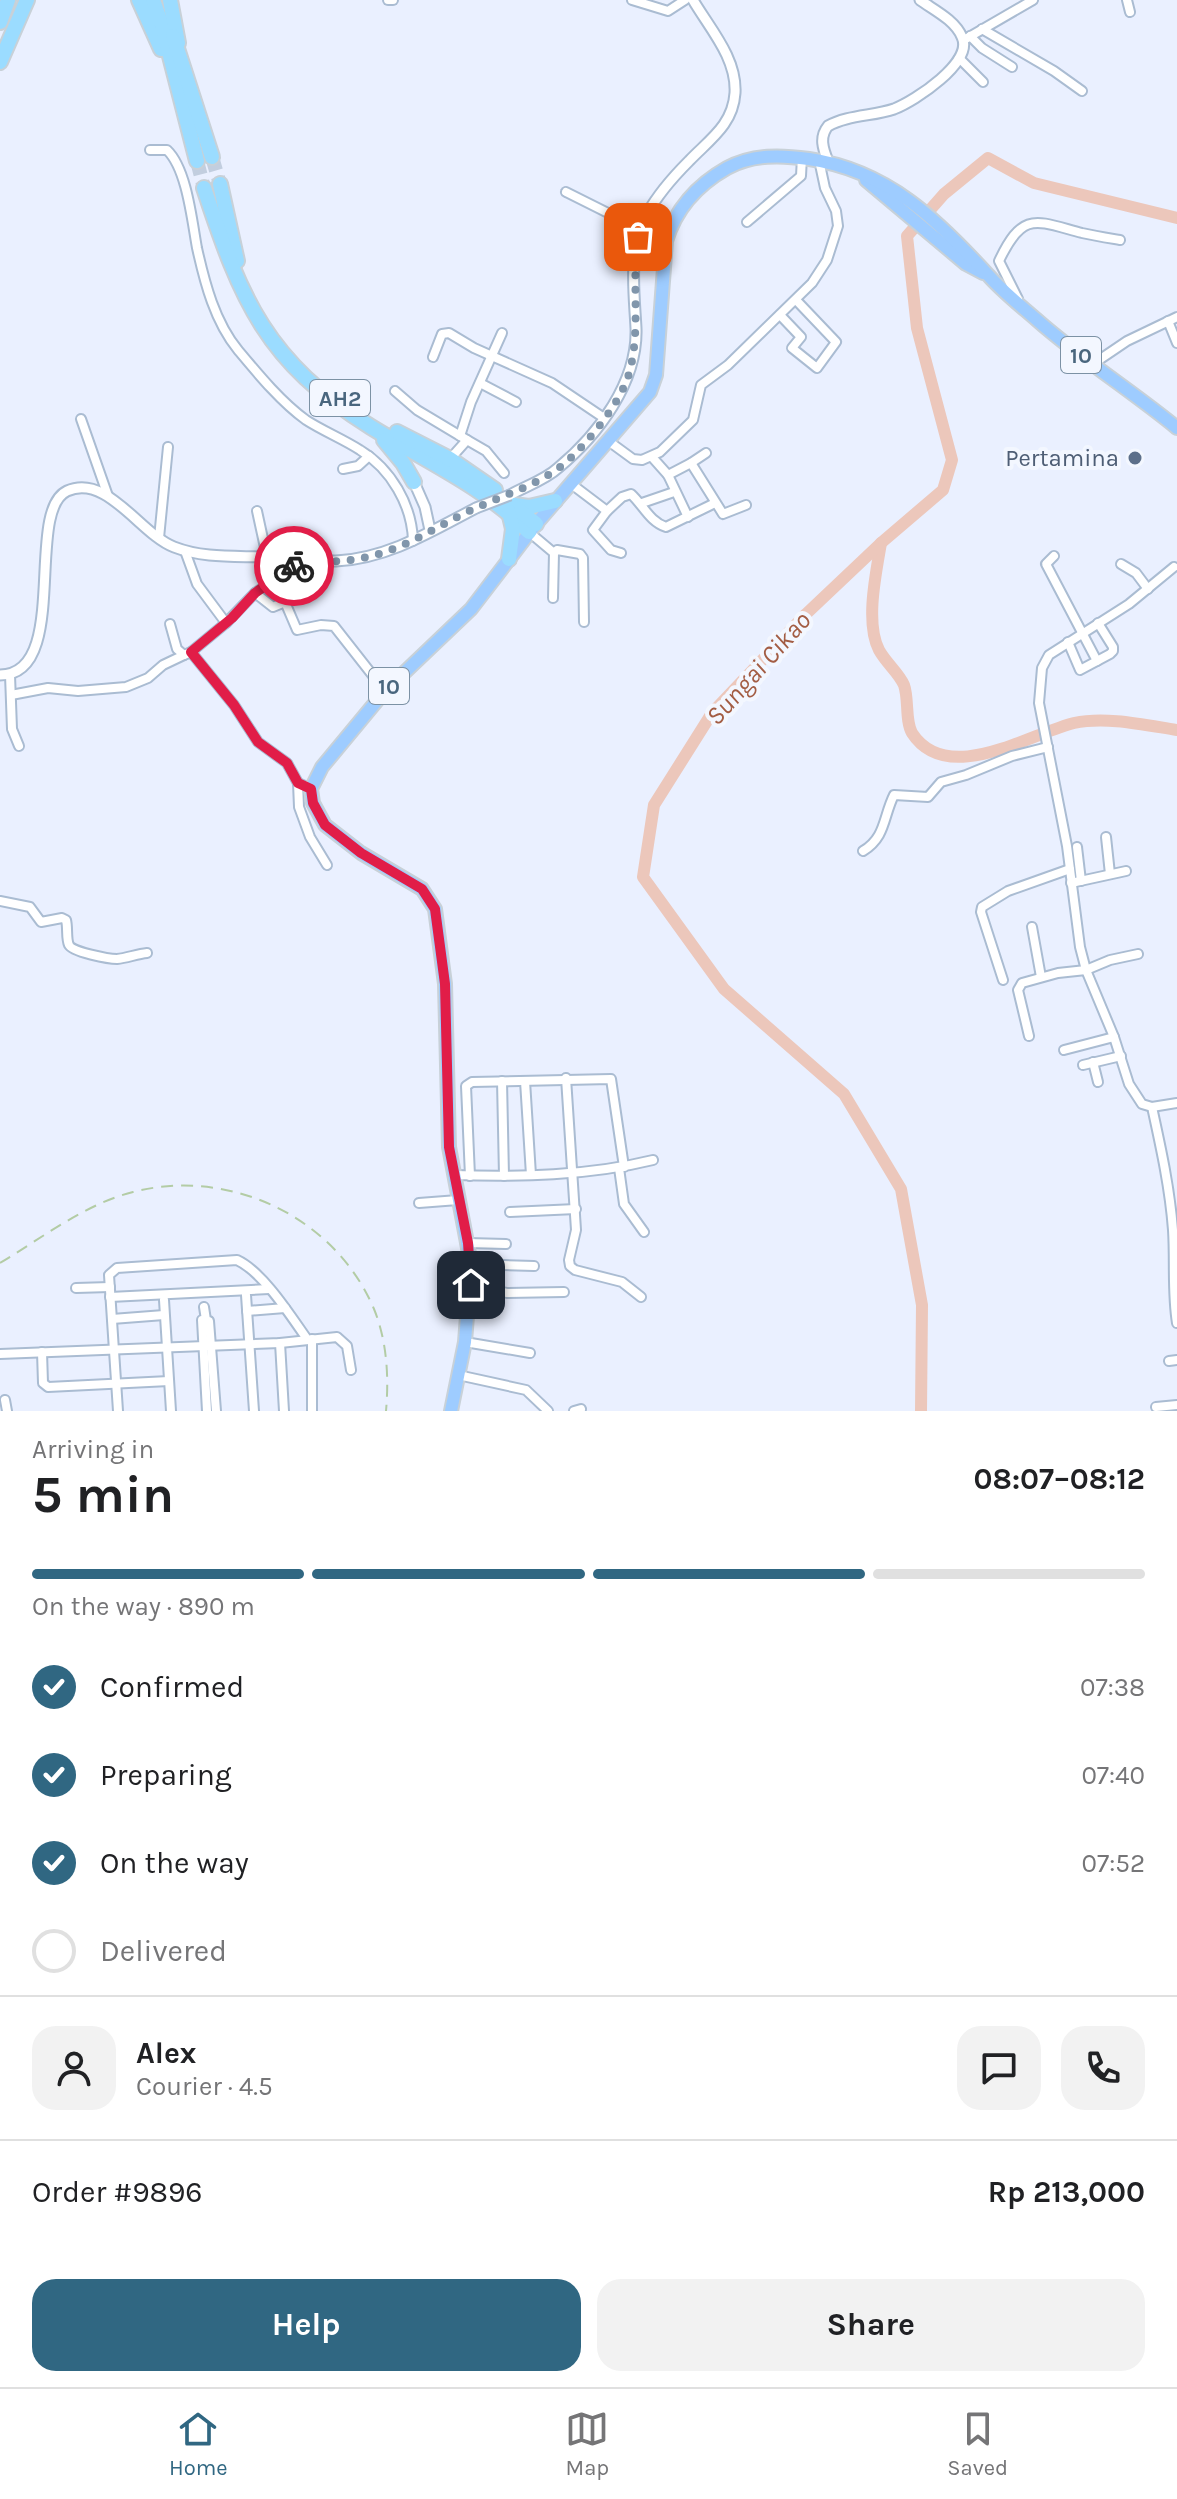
<!DOCTYPE html>
<html lang="en">
<head>
<meta charset="utf-8">
<style>
  :root { --surface:#fff; --page:#f2f2f2; --text:#202124; --muted:#757577; --line:#e0e0e0; --accent:#306782 }
  body { margin:0; font-family:Karla,sans-serif; background:var(--page); color:var(--text); height:100vh; display:flex; flex-direction:column; font-size:30px; white-space:nowrap }
  * { box-sizing:border-box; margin:0 }
  p { font-size:26px; color:var(--muted) }
  .icon { flex:none; width:44px; height:44px; fill:none; stroke:currentColor; stroke-width:2; stroke-linecap:round; stroke-linejoin:round }
  .map { position:relative; height:1411px; overflow:hidden }
  .details { display:flex; flex-direction:column; background:var(--surface); flex:1 }
  .details>* { flex:none }
  .pin { position:absolute; display:grid; place-items:center; width:68px; height:68px; color:#fff; margin:-34px; border-radius:16px; box-shadow:0 4px 12px #0006 }
  .courier { position:absolute; display:grid; place-items:center; width:80px; height:80px; margin:-40px; border:6px solid #e11d48; border-radius:50%; background:#fff; color:#222; box-shadow:0 2px 10px #0007 }
  .headline em { font-style:normal; font-weight:700 }
  .headline div { display:flex; flex-direction:column-reverse }
  .headline { display:flex; align-items:center; justify-content:space-between; height:136px; padding:0 32px }
  h1 { font-size:52px; font-weight:700; line-height:60px }
  .bar { display:grid; grid-template-columns:repeat(4,1fr); gap:12px 8px; align-content:center; height:96px; padding:0 32px }
  .bar i { height:10px; border-radius:6px; background:var(--line) }
  .bar .selected { background:var(--accent) }
  .bar p { grid-column:span 4 }
  .line { display:flex; align-items:center; gap:20px; padding:0 32px; border-top:2px solid var(--line) }
  .line div { flex:1 }
  .round { display:grid; place-items:center; flex:none; width:84px; height:84px; border-radius:24px; background:var(--page) }
  ol { padding:0 32px; list-style:none }
  li { display:flex; align-items:center; gap:24px; height:88px }
  li p { margin-inline-start:auto }
  li .icon { padding:8px; border-radius:50%; background:var(--accent); color:#fff; stroke-width:4 }
  li:last-child { color:var(--muted) }
  li i { width:44px; height:44px; border:4px solid var(--line); border-radius:50% }
  .action { display:flex; gap:16px; margin-top:auto; padding:16px 32px }
  .action a { flex:1; height:92px; border-radius:24px; background:var(--accent); color:#fff; font-size:32px; font-weight:700; line-height:92px; text-align:center }
  .action a+a { background:var(--page); color:var(--text) }
  .tabs { display:flex; justify-content:space-around; align-items:center; height:112px; border-top:2px solid var(--line); background:var(--surface); font-size:22px; color:var(--muted) }
  .tabs a { display:grid; justify-items:center; gap:4px }
  .tabs .selected { color:var(--accent) }
  .map>svg:first-child { display:block }
  .lines { fill:none; stroke-linecap:round; stroke-linejoin:round }
  .river { stroke:#ecc7bb; stroke-width:12 }
  .motorway-tunnel { stroke:#c2cedf; stroke-width:14; stroke-dasharray:14 7; stroke-linecap:butt }
  .minor-casing { stroke:#aabcd2; stroke-width:12 }
  .tertiary-casing { stroke:#aabcd2; stroke-width:13 }
  .trunk-casing { stroke:#c8d1d8; stroke-width:16 }
  .motorway-casing { stroke:#c8d1d8; stroke-width:18 }
  .minor { stroke:#fff; stroke-width:8 }
  .tertiary { stroke:#fff; stroke-width:9 }
  .trunk { stroke:#9eccff; stroke-width:12 }
  .motorway { stroke:#9bdcff; stroke-width:14 }
  .rail { stroke:#b3cca5; stroke-width:2; stroke-dasharray:12 8; stroke-linecap:butt }
  .tertiary-bridge-casing { stroke:#aabcd2; stroke-width:13; stroke-linecap:butt }
  .tertiary-bridge { stroke:#fff; stroke-width:9 }
  .done { stroke:#8196ab; stroke-width:8; stroke-dasharray:0 14.4 }
  .route { stroke:#e11d48; stroke-width:10 }
  .service-dot { fill:#5c6f8a; stroke:#f3f7ff; stroke-width:3 }
  .labels { text-anchor:middle; stroke-width:8; stroke-linejoin:round; paint-order:stroke }
  .shield { fill:#f3f7ff; stroke:#7c92a5; stroke-width:2 }
  .shield-label { font-size:22px; font-weight:bold; fill:#49667e }
  .service-label { font-size:24px; fill:#4e5e75; stroke:#f3f7ff; text-anchor:end }
  .water-label { font-size:26px; font-style:italic; fill:#a35d44; stroke:#f3f7ff }
</style>
</head>
<body>
<div class="map">
<svg width="1177" height="1411" viewBox="0 0 1177 1411">
  <rect width="100%" height="100%" fill="#eaf0ff"/>
  <g class="lines">
    <g class="river">
      <path d="M 881,543 C 876,573 865,623 879,650 C 886,663 899,673 904,685 C 909,699 905,721 912,733 C 947,787 1029,734 1074,723 C 1106,716 1145,725 1177,730"/>
      <path d="M 921,1411 L 922,1305 L 901,1189 L 844,1094 L 724,989 L 643,877 L 654,805 L 712,713 L 806,614 L 881,543 L 943,490 L 952,460 L 917,328 L 907,236 L 944,194 L 988,158 L 1034,183 L 1177,218"/>
    </g>
    <g class="motorway-tunnel">
      <path d="M 212,157 L 220,184"/>
      <path d="M 197,161 L 204,188"/>
    </g>
    <defs>
      <g id="minor">
        <path d="M 388,0 L 393,0"/>
        <path d="M 632,0 L 668,11 L 685,0"/>
        <path d="M 1127,0 L 1130,12"/>
        <path d="M 982,29 L 1054,71 L 1082,91"/>
        <path d="M 970,36 L 982,48 L 1012,67"/>
        <path d="M 964,40 L 1033,0"/>
        <path d="M 959,58 L 983,82"/>
        <path d="M 150,150 L 167,150 C 187,169 192,221 197,248 C 205,284 215,322 238,350 C 258,374 281,402 306,420 C 323,431 343,439 360,450 C 391,469 412,505 413,541"/>
        <path d="M 566,192 L 640,229"/>
        <path d="M 747,222 L 801,176 L 802,157"/>
        <path d="M 1018,299 L 999,261 C 1023,210 1036,221 1082,233 C 1095,236 1108,238 1120,240"/>
        <path d="M 780,315 L 801,337 L 792,348 L 817,368 L 836,342 L 796,300"/>
        <path d="M 1168,321 L 1177,343"/>
        <path d="M 433,357 L 442,334 L 449,333 L 474,348 L 552,383 L 604,418"/>
        <path d="M 1093,364 L 1127,341 L 1177,317"/>
        <path d="M 480,383 L 516,402"/>
        <path d="M 395,391 L 417,410 L 467,440 L 450,459"/>
        <path d="M 81,419 L 108,496"/>
        <path d="M 460,436 L 471,402 L 502,333"/>
        <path d="M 467,440 L 486,451 L 504,473"/>
        <path d="M 607,440 L 633,459 L 642,460 L 660,452 L 693,420 L 701,385 L 728,365 L 812,283 L 827,260 L 838,226 L 836,211 L 825,188 L 819,160"/>
        <path d="M 652,457 L 668,475 L 691,463 L 723,514 L 746,505"/>
        <path d="M 691,463 L 706,453"/>
        <path d="M 343,469 L 358,466 L 369,456"/>
        <path d="M 668,475 L 688,517"/>
        <path d="M 570,483 L 607,511 L 593,530 L 611,550 L 621,553"/>
        <path d="M 642,503 L 674,492"/>
        <path d="M 257,511 L 267,557"/>
        <path d="M 607,511 L 622,497 L 631,494 C 643,505 650,522 666,527 L 715,503"/>
        <path d="M 529,532 L 554,553 L 553,598"/>
        <path d="M 159,538 L 168,447"/>
        <path d="M 185,551 L 197,584 L 226,623 L 255,593 L 273,607 L 285,602 L 297,630 L 321,625 L 334,626 L 385,691"/>
        <path d="M 554,553 L 557,550 L 580,554 L 583,558 L 584,622"/>
        <path d="M 1054,556 L 1046,564 L 1097,661"/>
        <path d="M 1121,564 L 1136,573 L 1148,589"/>
        <path d="M 1174,567 L 1129,604 L 1049,655 L 1042,668 L 1039,703 L 1067,846 L 1080,947 L 1086,970 L 1114,1037 L 1129,1084 L 1142,1104 L 1152,1107 C 1161,1148 1170,1189 1173,1230 C 1175,1261 1172,1293 1177,1323"/>
        <path d="M 255,593 L 303,560"/>
        <path d="M 170,624 L 177,649 L 184,655 L 191,652 L 226,623"/>
        <path d="M 1068,642 L 1080,670 L 1110,654 L 1113,651 L 1113,647 L 1098,623"/>
        <path d="M 191,652 L 234,705 L 258,742 L 287,763 L 298,783 L 311,789"/>
        <path d="M 10,675 L 12,729 L 19,746"/>
        <path d="M 11,695 L 48,688 L 78,691 L 126,687 L 148,678 L 163,665 L 184,655"/>
        <path d="M 298,783 L 299,807 L 310,837 L 327,865"/>
        <path d="M 1106,837 L 1110,874"/>
        <path d="M 1077,847 L 1081,881"/>
        <path d="M 863,851 C 886,837 883,817 894,795 L 928,797 L 941,782 L 966,775 L 1012,756 L 1048,747"/>
        <path d="M 1071,883 L 1126,871"/>
        <path d="M 0,901 L 30,907 L 41,922 L 62,918 L 66,920 C 68,927 66,939 69,945 C 72,952 109,959 117,959 C 127,958 137,954 147,953"/>
        <path d="M 1032,927 L 1041,977"/>
        <path d="M 1003,980 L 981,912 L 982,907 L 1008,891 L 1070,869"/>
        <path d="M 1029,1036 L 1018,990 L 1022,983 L 1058,973 L 1086,970 L 1110,960 L 1138,954"/>
        <path d="M 1064,1050 L 1114,1037"/>
        <path d="M 1093,1062 L 1098,1082"/>
        <path d="M 1083,1065 L 1121,1056"/>
        <path d="M 566,1078 L 576,1230 L 569,1260 L 570,1266 L 575,1270 L 622,1282 L 641,1297"/>
        <path d="M 502,1081 L 504,1176"/>
        <path d="M 525,1081 L 531,1175"/>
        <path d="M 1152,1107 L 1177,1103"/>
        <path d="M 619,1168 L 624,1204 L 644,1232"/>
        <path d="M 453,1175 C 519,1177 588,1176 653,1160"/>
        <path d="M 470,1176 L 466,1086 L 472,1082 L 611,1079 L 624,1167"/>
        <path d="M 419,1203 L 458,1200"/>
        <path d="M 510,1212 L 576,1209"/>
        <path d="M 468,1243 L 506,1244"/>
        <path d="M 471,1264 L 534,1266"/>
        <path d="M 471,1285 L 507,1293 L 564,1292"/>
        <path d="M 76,1288 L 110,1287"/>
        <path d="M 246,1295 L 254,1411"/>
        <path d="M 110,1297 L 269,1289"/>
        <path d="M 164,1300 L 171,1411"/>
        <path d="M 204,1307 L 206,1320 L 209,1321 L 216,1411"/>
        <path d="M 247,1311 L 285,1308"/>
        <path d="M 112,1319 L 164,1315"/>
        <path d="M 206,1320 L 202,1320 L 207,1411"/>
        <path d="M 312,1339 L 312,1411"/>
        <path d="M 465,1342 L 530,1353"/>
        <path d="M 280,1343 L 284,1411"/>
        <path d="M 42,1352 L 43,1383 L 48,1387 L 169,1381"/>
        <path d="M 0,1354 L 280,1343 L 337,1337 L 347,1346 L 351,1370"/>
        <path d="M 1169,1361 L 1177,1360"/>
        <path d="M 458,1375 L 526,1390 L 548,1411"/>
        <path d="M 5,1400 L 7,1411"/>
        <path d="M 1156,1407 L 1177,1405"/>
        <path d="M 118,1411 L 109,1275 L 117,1268 L 237,1260 C 263,1272 290,1315 307,1339"/>
        <path d="M 574,1411 L 581,1409"/>
      </g>
      <g id="tertiary">
        <path d="M 828,161 C 823,149 819,137 828,126 C 847,115 874,116 894,109 C 915,101 974,62 962,37 C 955,20 934,10 920,0"/>
        <path d="M 414,482 L 425,507 L 430,530"/>
        <path d="M 510,495 C 526,486 545,480 558,468 C 598,435 638,382 636,328 C 634,290 628,249 647,214 C 658,194 673,177 689,161 C 709,140 733,125 735,93 C 737,58 710,29 693,0"/>
        <path d="M 0,675 C 71,675 24,511 67,491 C 107,473 140,534 174,547 C 202,558 233,556 263,557 C 288,557 312,562 336,561 C 387,559 432,531 476,508"/>
      </g>
      <g id="trunk">
        <path d="M 866,180 L 966,264 L 983,273"/>
        <path d="M 451,1411 L 465,1342 L 471,1264 L 449,1147 L 445,984 L 435,909 L 422,889 L 361,853 L 325,825 L 313,803 L 311,789 L 322,767 L 385,691 L 471,609 L 536,524 L 650,392 L 656,375 L 666,241 C 676,208 697,185 727,168 C 753,154 781,155 809,159 C 887,170 938,220 988,275 C 1002,291 1021,306 1037,320 C 1081,359 1132,391 1177,428"/>
      </g>
      <g id="motorway">
        <path d="M 139,0 L 161,49"/>
        <path d="M 153,0 L 162,25 L 197,161"/>
        <path d="M 170,0 L 178,43"/>
        <path d="M 0,22 L 8,0"/>
        <path d="M 173,36 L 212,157"/>
        <path d="M 0,62 L 27,0"/>
        <path d="M 220,184 L 237,261"/>
        <path d="M 204,188 C 241,300 266,362 371,427 C 426,461 483,486 529,532"/>
        <path d="M 397,432 L 450,459 L 495,490"/>
        <path d="M 384,440 L 403,463 L 414,482"/>
        <path d="M 514,505 L 529,507 L 555,501"/>
        <path d="M 514,506 L 536,524"/>
        <path d="M 509,559 L 513,529 L 509,512"/>
      </g>
    </defs>
    <use href="#minor" class="minor-casing"/>
    <use href="#tertiary" class="tertiary-casing"/>
    <use href="#trunk" class="trunk-casing"/>
    <use href="#motorway" class="motorway-casing"/>
    <use href="#minor" class="minor"/>
    <use href="#tertiary" class="tertiary"/>
    <use href="#trunk" class="trunk"/>
    <use href="#motorway" class="motorway"/>
    <path class="rail" d="M 0,1263 C 42,1238 85,1204 133,1192 C 230,1167 335,1217 374,1309 C 387,1341 389,1377 386,1411"/>
    <defs>
      <path id="tertiary-bridge" d="M 476,508 L 510,495"/>
    </defs>
    <use href="#tertiary-bridge" class="tertiary-bridge-casing"/>
    <use href="#tertiary-bridge" class="tertiary-bridge"/>
  </g>
  <g class="lines">
    <path class="done" d="M 294,566 C 308,557 324,563 341,561 C 357,560 373,556 388,551 C 419,540 446,521 476,508 C 500,497 525,489 548,475 C 576,460 618,407 628,377 C 642,332 631,283 638,237"/>
    <path class="route" d="M 294,566 L 255,593 L 232,618 L 191,652 L 234,705 L 258,742 L 287,763 L 298,783 L 311,789 L 313,803 L 325,825 L 361,853 L 422,889 L 435,909 L 445,984 L 449,1147 L 468,1243 L 471,1285"/>
  </g>
  <circle class="service-dot" cx="1135" cy="458" r="8"/>
  <g class="labels">
    <g class="shield">
      <rect x="1061" y="337" width="40" height="36" rx="6"/>
      <rect x="310" y="380" width="60" height="36" rx="6"/>
      <rect x="369" y="668" width="40" height="36" rx="6"/>
    </g>
    <g class="shield-label">
      <text x="1081" y="363">10</text>
      <text x="340" y="406">AH2</text>
      <text x="389" y="694">10</text>
    </g>
    <g class="service-label">
      <text x="1119" y="466">Pertamina</text>
    </g>
    <g class="water-label">
      <text transform="translate(758 668) rotate(-48)" y="9">Sungai Cikao</text>
    </g>
  </g>
</svg>
<div class="pin" style="left:638px;top:237px;background:#ea580c"><svg class="icon" aria-label="bag" viewBox="0 0 24 24"><path d="M5 8h14l-1 12H6zM9 8a3 3 0 0 1 6 0"/></svg></div>
<div class="pin" style="left:471px;top:1285px;background:#1f2937"><svg class="icon" aria-label="home" viewBox="0 0 24 24"><path d="M3 11l9-7 9 7M6 9v11h12V9"/></svg></div>
<div class="courier" style="left:294px;top:566px"><svg class="icon" aria-label="bike" viewBox="0 0 24 24"><circle cx="6" cy="16" r="4"/><circle cx="18" cy="16" r="4"/><path d="M6 16l4-8h5l3 8M10 8l3 8H6M13 5h3"/></svg></div>
</div>
<section class="details">
<div class="headline"><div><h1>5 min</h1><p>Arriving in</p></div><em>08:07–08:12</em></div>
<div class="bar"><i class="selected"></i><i class="selected"></i><i class="selected"></i><i></i><p>On the way · 890 m</p></div>
<ol>
<li><svg class="icon" aria-label="check" viewBox="0 0 24 24"><path d="M5 12l5 5 9-10"/></svg>Confirmed<p>07:38</p></li>
<li><svg class="icon" aria-label="check" viewBox="0 0 24 24"><path d="M5 12l5 5 9-10"/></svg>Preparing<p>07:40</p></li>
<li><svg class="icon" aria-label="check" viewBox="0 0 24 24"><path d="M5 12l5 5 9-10"/></svg>On the way<p>07:52</p></li>
<li><i></i>Delivered</li>
</ol>
<div class="line" style="height:144px"><a class="round"><svg class="icon" aria-label="person" viewBox="0 0 24 24"><circle cx="12" cy="8" r="4"/><path d="M4 21q1-7 8-7t8 7"/></svg></a><div><b>Alex</b><p>Courier · 4.5</p></div><a class="round"><svg class="icon" aria-label="chat" viewBox="0 0 24 24"><path d="M4 5h16v11H9l-5 4z"/></svg></a><a class="round"><svg class="icon" aria-label="phone" viewBox="0 0 24 24"><path d="M5 4h4l2 5-3 2q2 4 5 5l2-3 5 2v4C11 20 4 13 5 4z"/></svg></a></div>
<div class="line" style="height:104px"><div>Order #9896</div><b>Rp 213,000</b></div>
<div class="action"><a>Help</a><a>Share</a></div>
</section>
<nav class="tabs">
<a class="selected"><svg class="icon" aria-label="home" viewBox="0 0 24 24"><path d="M3 11l9-7 9 7M6 9v11h12V9"/></svg>Home</a>
<a><svg class="icon" aria-label="map" viewBox="0 0 24 24"><path d="M3 6l6-2 6 2 6-2v14l-6 2-6-2-6 2zM9 4v14M15 6v14"/></svg>Map</a>
<a><svg class="icon" aria-label="saved" viewBox="0 0 24 24"><path d="M7 4h10v16l-5-4-5 4z"/></svg>Saved</a>
</nav>
</body>
</html>
